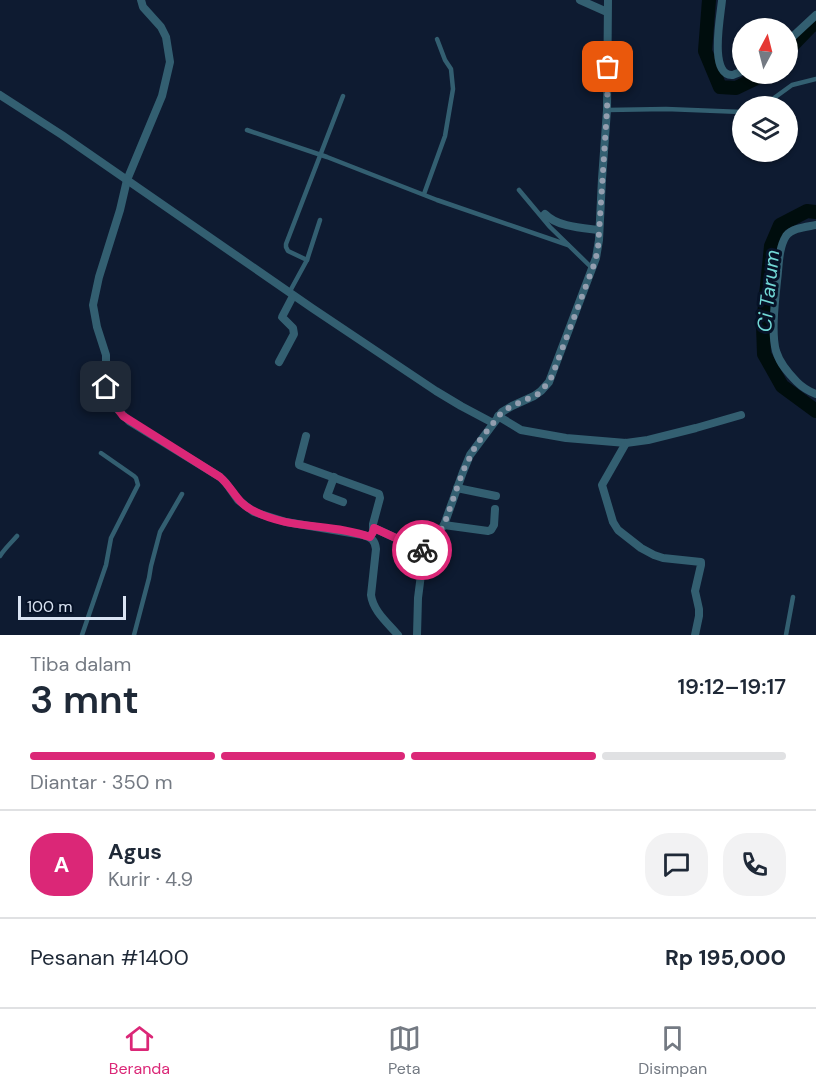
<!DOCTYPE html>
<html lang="id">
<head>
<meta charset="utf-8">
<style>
  :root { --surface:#fff; --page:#f2f2f3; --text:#1f2937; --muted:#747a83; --line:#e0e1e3; --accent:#db2777 }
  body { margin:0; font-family:"DM Sans",sans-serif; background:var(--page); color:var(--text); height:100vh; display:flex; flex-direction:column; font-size:22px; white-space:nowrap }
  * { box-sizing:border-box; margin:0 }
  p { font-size:20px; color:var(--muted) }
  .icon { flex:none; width:33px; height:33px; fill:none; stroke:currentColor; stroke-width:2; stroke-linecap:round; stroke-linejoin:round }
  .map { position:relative; height:635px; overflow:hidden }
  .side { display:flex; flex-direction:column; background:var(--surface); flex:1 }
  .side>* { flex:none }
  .needle { width:39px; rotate:7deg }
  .buttons { position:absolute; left:732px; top:18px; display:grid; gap:12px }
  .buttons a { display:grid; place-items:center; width:66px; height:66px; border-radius:50%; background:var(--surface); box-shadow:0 2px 4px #0004; font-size:30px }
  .scale { position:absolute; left:18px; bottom:15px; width:108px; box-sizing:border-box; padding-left:6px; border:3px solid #dae4f3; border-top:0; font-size:16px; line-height:21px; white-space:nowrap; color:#dae4f3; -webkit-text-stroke:4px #061227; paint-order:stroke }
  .pin { position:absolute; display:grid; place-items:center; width:51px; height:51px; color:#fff; margin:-26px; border-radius:12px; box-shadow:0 3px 9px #0006 }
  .courier { position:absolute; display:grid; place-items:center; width:60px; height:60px; margin:-30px; border:4px solid #db2777; border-radius:50%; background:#fff; color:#222; box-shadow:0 2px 8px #0007 }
  .head em { font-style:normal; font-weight:600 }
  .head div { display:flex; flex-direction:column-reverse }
  .head { display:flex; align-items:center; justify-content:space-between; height:102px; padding:0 30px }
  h1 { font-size:39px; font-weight:600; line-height:45px }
  .bar { display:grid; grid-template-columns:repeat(4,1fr); gap:9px 6px; align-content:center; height:72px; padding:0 30px }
  .bar i { height:8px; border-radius:4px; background:var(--line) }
  .bar .active { background:var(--accent) }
  .bar p { grid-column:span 4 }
  .line { display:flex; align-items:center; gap:15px; padding:0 30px; border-top:2px solid var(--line) }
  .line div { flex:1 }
  .round { display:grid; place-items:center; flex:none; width:63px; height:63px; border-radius:24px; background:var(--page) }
  .tabs { display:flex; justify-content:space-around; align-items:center; height:84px; border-top:2px solid var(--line); background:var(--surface); font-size:16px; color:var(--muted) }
  .tabs a { display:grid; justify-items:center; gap:3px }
  .tabs .active { color:var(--accent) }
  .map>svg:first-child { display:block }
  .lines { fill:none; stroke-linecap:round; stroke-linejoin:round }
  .river { stroke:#000d0d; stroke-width:14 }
  .lane { stroke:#335f71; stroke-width:4.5 }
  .street { stroke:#335f71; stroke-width:8 }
  .done { stroke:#939eaf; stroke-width:6; stroke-dasharray:0 10.8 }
  .route { stroke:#db2777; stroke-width:8 }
  .labels { text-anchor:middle; stroke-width:6; stroke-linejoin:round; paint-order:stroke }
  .water-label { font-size:20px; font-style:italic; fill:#72d8d6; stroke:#061227 }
</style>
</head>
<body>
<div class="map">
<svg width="816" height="635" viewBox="0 0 816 635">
  <rect width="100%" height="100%" fill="#0e1b31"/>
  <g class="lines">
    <g class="river">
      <path d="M 709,0 L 705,51 L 720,87 L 736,88 L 765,74"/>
      <path d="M 788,50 L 811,26 L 816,24"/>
      <path d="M 816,212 L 807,211 L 780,225 L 771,246 L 763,325 L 764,354 L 782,386 L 816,411"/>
    </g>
    <g class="lane">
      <path d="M 763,106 L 792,85 L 816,79"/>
      <path d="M 607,110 L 666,109 L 742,112"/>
      <path d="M 247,130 L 327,157 L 437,200 L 568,245"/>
      <path d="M 519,190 L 550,227 L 592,268"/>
      <path d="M 424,194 L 445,136 L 453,89 L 451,69 L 445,60 L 437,39"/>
      <path d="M 307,260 L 288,251 L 286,247 L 286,244 L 343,96"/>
      <path d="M 289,293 L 307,260 L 320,220"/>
      <path d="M 0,556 C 5,548 11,543 17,536"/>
      <path d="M 82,635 L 106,565 L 111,538 L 138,485 L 136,478 L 134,476 L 101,453"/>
      <path d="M 134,635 L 149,578 L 151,566 L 160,532 L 182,494"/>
      <path d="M 786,635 L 793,597"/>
    </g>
    <g class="street">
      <path d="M 141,0 L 143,7 L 161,27 L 166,37 L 170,62 L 162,96 L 127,180 L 120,210 L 99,277 L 93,305 L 97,327 L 106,355 L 106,380 L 108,394 L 118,410 L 129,421 L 220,477 L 226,483 L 238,500 L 254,512 L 286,522 L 363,535 C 371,537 375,540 376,549 L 371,595 C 373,611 388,623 398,635"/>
      <path d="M 580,0 L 607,12"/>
      <path d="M 722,0 C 721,14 708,77 733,75 C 735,74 741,72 742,71"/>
      <path d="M 788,41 L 816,15"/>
      <path d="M 0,95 L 62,135 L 312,308 L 436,391 L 461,406 L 493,423"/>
      <path d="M 545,214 C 557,227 583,228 599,230"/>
      <path d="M 816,225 C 806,227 792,228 786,236 C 778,249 779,267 777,281 C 775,301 771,333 776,351 C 780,364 788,373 797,382 C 803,388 808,391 816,394"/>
      <path d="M 279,362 L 294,334 L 293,328 L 282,317 L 293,296"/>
      <path d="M 498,416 L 521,430 L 566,438 L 626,443 L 648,440 L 696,428 L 741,415"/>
      <path d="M 306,436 L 299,463 L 299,465 L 379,494 L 380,498 L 373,524 L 373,532 L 370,537"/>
      <path d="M 626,443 L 602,485 L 613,522 L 618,530 L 641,548 L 654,555 L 663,558 L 701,562 L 701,565 L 695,591 L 699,609 L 699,616 L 695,635"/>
      <path d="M 334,477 L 327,496 L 343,502"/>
      <path d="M 457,488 L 496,496"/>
      <path d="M 444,525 L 488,531 L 491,530 L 494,525 L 495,509"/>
      <path d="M 374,528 L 426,552"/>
      <path d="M 417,635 L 418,598 L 423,559 L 429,546 L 444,525 L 463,472 L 470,455 L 502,412 L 512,406 L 534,396 L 541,391 L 549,382 L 596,258 L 599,240 L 602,179 L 607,110 L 608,0"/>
    </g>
  </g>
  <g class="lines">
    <path class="done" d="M 422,550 L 426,552 L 444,525 L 463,471 L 476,445 L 502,412 L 512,406 L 538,394 L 549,382 L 552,376 L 595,262 L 598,248 L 607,110 L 608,67"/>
    <path class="route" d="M 106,387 L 112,401 L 123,416 L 220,477 C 232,487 237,503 252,510 C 288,530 332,523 370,537 L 373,532 L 374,528 L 422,550"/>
  </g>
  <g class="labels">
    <g class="water-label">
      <text transform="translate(768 291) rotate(-84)" y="7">Ci Tarum</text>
    </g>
  </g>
</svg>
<div class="buttons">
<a><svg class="needle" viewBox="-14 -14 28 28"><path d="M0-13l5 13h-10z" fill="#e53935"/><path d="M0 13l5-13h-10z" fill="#747a83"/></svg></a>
<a><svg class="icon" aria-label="layers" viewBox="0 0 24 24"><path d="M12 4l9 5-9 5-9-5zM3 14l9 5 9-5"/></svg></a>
</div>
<div class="scale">100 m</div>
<div class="pin" style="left:608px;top:67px;background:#ea580c"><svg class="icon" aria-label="bag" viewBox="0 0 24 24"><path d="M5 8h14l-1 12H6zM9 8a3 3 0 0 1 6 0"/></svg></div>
<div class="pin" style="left:106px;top:387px;background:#1f2937"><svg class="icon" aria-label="home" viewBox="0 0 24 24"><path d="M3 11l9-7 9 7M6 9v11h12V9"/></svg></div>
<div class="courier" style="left:422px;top:550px"><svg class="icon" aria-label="bike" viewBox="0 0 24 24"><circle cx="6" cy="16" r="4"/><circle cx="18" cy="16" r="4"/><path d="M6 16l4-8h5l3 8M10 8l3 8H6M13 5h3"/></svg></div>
</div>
<section class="side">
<div class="head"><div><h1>3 mnt</h1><p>Tiba dalam</p></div><em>19:12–19:17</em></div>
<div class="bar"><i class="active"></i><i class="active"></i><i class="active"></i><i></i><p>Diantar · 350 m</p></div>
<div class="line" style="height:108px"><b class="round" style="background:var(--accent);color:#fff">A</b><div><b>Agus</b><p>Kurir · 4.9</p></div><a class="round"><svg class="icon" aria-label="chat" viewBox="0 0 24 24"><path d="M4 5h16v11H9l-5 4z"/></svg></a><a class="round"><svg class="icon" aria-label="phone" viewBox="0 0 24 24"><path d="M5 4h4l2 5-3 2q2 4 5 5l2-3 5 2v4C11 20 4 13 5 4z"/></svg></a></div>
<div class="line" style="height:78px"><div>Pesanan #1400</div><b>Rp 195,000</b></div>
</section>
<nav class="tabs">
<a class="active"><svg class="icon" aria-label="home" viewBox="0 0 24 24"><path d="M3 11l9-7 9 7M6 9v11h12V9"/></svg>Beranda</a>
<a><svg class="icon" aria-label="map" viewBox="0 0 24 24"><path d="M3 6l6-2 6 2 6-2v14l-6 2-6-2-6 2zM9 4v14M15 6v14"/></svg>Peta</a>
<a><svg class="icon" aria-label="saved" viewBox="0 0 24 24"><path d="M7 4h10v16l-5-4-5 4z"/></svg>Disimpan</a>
</nav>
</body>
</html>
